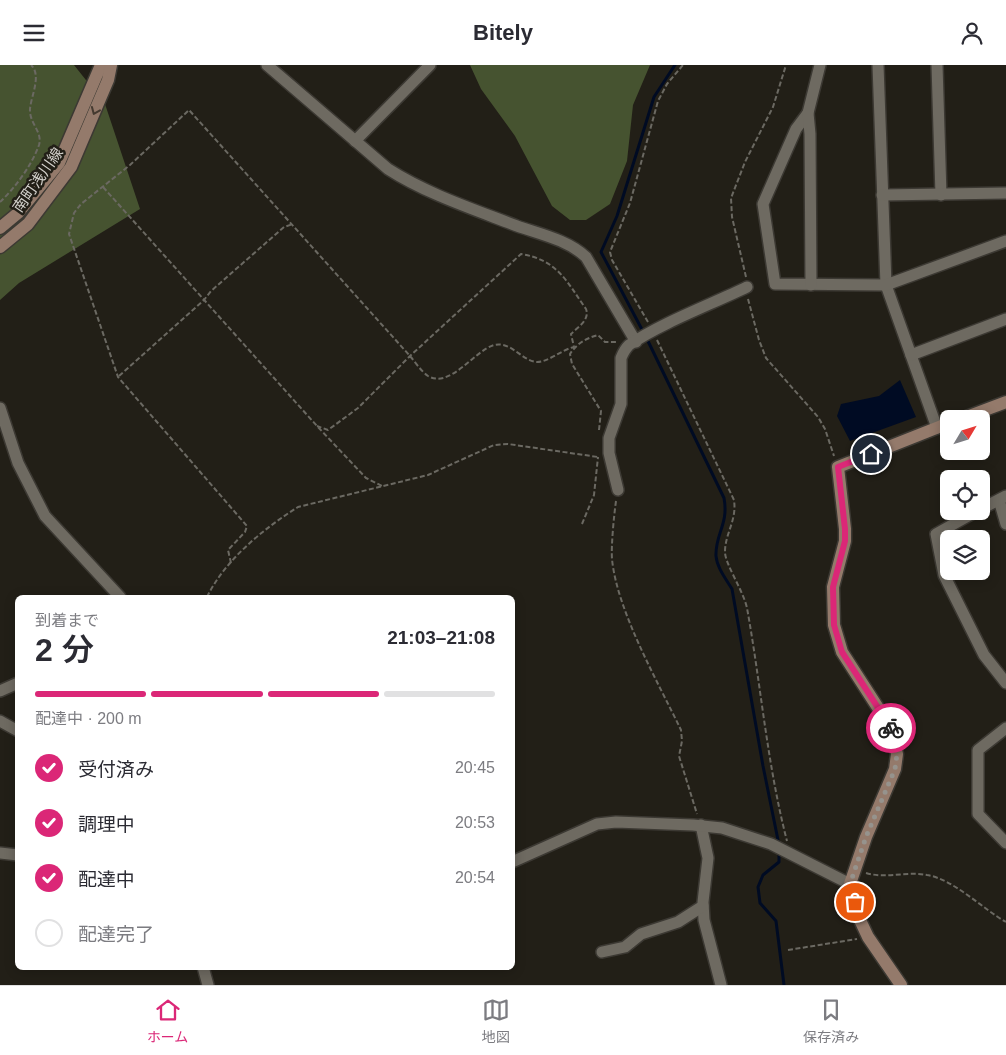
<!DOCTYPE html>
<html lang="ja">
<head>
<meta charset="utf-8">
<style>
  :root { --surface:#fff; --page:#f2f2f3; --text:#2b2b33; --muted:#7c7c81; --line:#e1e1e2; --accent:#db2777 }
  body { margin:0; font-family:Helvetica,"Noto Sans JP",sans-serif; background:var(--page); color:var(--text); height:100vh; display:flex; flex-direction:column; font-size:19px; white-space:nowrap }
  * { box-sizing:border-box; margin:0 }
  p { font-size:16px; color:var(--muted) }
  .icon { flex:none; width:28px; height:28px; fill:none; stroke:currentColor; stroke-width:2; stroke-linecap:round; stroke-linejoin:round }
  .map { position:relative; flex:1; overflow:hidden }
  .panel { position:absolute; left:15px; top:530px; width:500px; height:375px; display:flex; flex-direction:column; background:var(--surface); border-radius:8px; box-shadow:0 2px 12px #0003 }
  .panel>* { flex:none }
  .needle { width:32px; rotate:52deg }
  .tools { position:absolute; left:940px; top:345px; display:grid; gap:10px }
  .tools a { display:grid; place-items:center; width:50px; height:50px; border-radius:8px; background:var(--surface); box-shadow:0 2px 12px #0003; font-size:25px }
  .pin { position:absolute; display:grid; place-items:center; width:42px; height:42px; color:#fff; margin:-21px; border:2px solid #fff; border-radius:50%; box-shadow:0 1px 5px #0007 }
  .courier { position:absolute; display:grid; place-items:center; width:50px; height:50px; margin:-25px; border:4px solid #db2777; border-radius:50%; background:#fff; color:#222; box-shadow:0 1px 6px #0007 }
  .head em { font-style:normal; font-weight:600 }
  .head div { display:flex; flex-direction:column-reverse }
  .head { display:flex; align-items:center; justify-content:space-between; height:85px; padding:0 20px }
  h1 { font-size:32px; font-weight:600; line-height:38px }
  .bar { display:grid; grid-template-columns:repeat(4,1fr); gap:8px 5px; align-content:center; height:60px; padding:0 20px }
  .bar i { height:6px; border-radius:4px; background:var(--line) }
  .bar .selected { background:var(--accent) }
  .bar p { grid-column:span 4 }
  ol { padding:0 20px; list-style:none }
  li { display:flex; align-items:center; gap:15px; height:55px }
  li p { margin-inline-start:auto }
  li .icon { padding:5px; border-radius:50%; background:var(--accent); color:#fff; stroke-width:4 }
  li:last-child { color:var(--muted) }
  li i { width:28px; height:28px; border:2px solid var(--line); border-radius:50% }
  header { display:flex; justify-content:space-between; align-items:center; height:65px; padding:0 20px; background:var(--surface); font-size:22px; font-weight:600 }
  .tabs { display:flex; justify-content:space-around; align-items:center; height:70px; border-top:1px solid var(--line); background:var(--surface); font-size:14px; color:var(--muted) }
  .tabs a { display:grid; justify-items:center; gap:2px }
  .tabs .selected { color:var(--accent) }
  .map>svg:first-child { display:block }
  .forest { fill:#465330 }
  .water { fill:#000b23 }
  .lines { fill:none; stroke-linecap:round; stroke-linejoin:round }
  .stream { stroke:#000b23; stroke-width:3 }
  .street-casing { stroke:#3c3933; stroke-width:14 }
  .secondary-casing { stroke:#3c3933; stroke-width:15 }
  .path { stroke:#6b6962; stroke-width:2; stroke-dasharray:5 2.5; stroke-linecap:butt }
  .street { stroke:#6e6a61; stroke-width:11 }
  .secondary { stroke:#947a6b; stroke-width:12 }
  .oneway { stroke:#443a30 }
  .done { stroke:#96938d; stroke-width:5; stroke-dasharray:0 9 }
  .route { stroke:#db2777; stroke-width:6 }
  .labels { text-anchor:middle; stroke-width:5; stroke-linejoin:round; paint-order:stroke }
  .street-label { font-size:15px; fill:#d4d2cd; stroke:#221f17 }
</style>
</head>
<body>
<header><svg class="icon" aria-label="menu" viewBox="0 0 24 24"><path d="M4 6h16M4 12h16M4 18h16"/></svg>Bitely<svg class="icon" aria-label="person" viewBox="0 0 24 24"><circle cx="12" cy="8" r="4"/><path d="M4 21q1-7 8-7t8 7"/></svg></header>
<div class="map">
<svg width="1006" height="920" viewBox="0 0 1006 920">
  <rect width="100%" height="100%" fill="#221f17"/>
  <g class="forest">
    <path d="M 0,0 L 74,0 L 105,39 L 140,144 L 19,218 L 0,235 Z"/>
    <path d="M 470,0 L 650,0 L 633,40 L 627,96 L 610,139 L 586,155 L 570,155 L 552,141 L 515,71 L 481,24 Z"/>
  </g>
  <path class="water" d="M 900,315 L 916,352 L 850,376 L 837,351 L 841,339 L 879,331 Z"/>
  <g class="lines">
    <g class="stream">
      <path d="M 675,0 L 654,32 L 617,151 L 601,187 L 647,274 L 724,433 C 729,459 715,469 716,491 C 717,503 726,514 732,524 L 763,701 L 779,780"/>
      <path d="M 779,786 L 779,797 L 763,810 L 758,822 L 760,838 L 776,856 L 784,920"/>
    </g>
    <defs>
      <g id="street">
        <path d="M 267,0 L 388,104 C 427,129 473,144 517,161 C 540,169 568,175 586,192 L 636,277"/>
        <path d="M 878,0 L 886,220 L 937,363"/>
        <path d="M 937,0 L 941,130"/>
        <path d="M 808,48 L 796,64 L 763,139 L 775,219 L 886,220 L 1006,176"/>
        <path d="M 355,76 L 430,0"/>
        <path d="M 882,130 L 1006,128"/>
        <path d="M 811,220 L 810,69 L 808,48 L 820,0"/>
        <path d="M 911,290 L 1006,254"/>
        <path d="M 0,343 L 18,398 L 45,451 L 120,532"/>
        <path d="M 618,425 L 609,388 L 609,373 L 621,339 L 621,293 C 623,288 625,284 629,280 C 661,258 712,239 747,222"/>
        <path d="M 999,435 L 1006,459"/>
        <path d="M 981,444 L 1006,431"/>
        <path d="M 977,446 L 936,469 L 944,510 L 984,590 L 1006,618"/>
        <path d="M 0,626 L 18,618"/>
        <path d="M 0,656 L 18,666"/>
        <path d="M 1006,663 L 978,685 L 978,749 L 1006,778"/>
        <path d="M 701,760 L 708,793 L 703,837 L 704,855 L 721,920"/>
        <path d="M 0,788 L 18,790"/>
        <path d="M 512,797 L 597,759 L 616,757 L 693,760 L 722,763 L 771,779 L 850,819"/>
        <path d="M 602,887 L 625,882 L 641,869 L 678,857 L 703,841"/>
        <path d="M 203,902 L 208,920"/>
      </g>
      <g id="secondary">
        <path d="M 0,163 L 18,148 L 59,98 L 101,0"/>
        <path d="M 0,182 L 28,159 L 71,102 L 108,15 L 111,0"/>
        <path d="M 961,354 L 1006,337"/>
        <path d="M 901,920 L 868,872 L 860,855 L 850,819 L 866,772 L 895,704 L 897,689 L 891,663 L 842,587 L 834,560 L 833,522 L 845,476 L 845,464 L 838,402 L 949,358"/>
      </g>
    </defs>
    <use href="#street" class="street-casing"/>
    <use href="#secondary" class="secondary-casing"/>
    <g class="path">
      <path d="M 103,122 L 317,361 L 366,413 L 384,422"/>
      <path d="M 0,137 C 15,123 32,100 39,80 C 43,67 29,58 30,44 C 31,31 42,10 31,0"/>
      <path d="M 746,212 L 732,152 L 731,133 L 745,97 L 773,42 L 786,0"/>
      <path d="M 748,234 L 759,275 L 766,293 L 818,352 L 825,364 L 834,391"/>
      <path d="M 648,257 L 612,195 L 610,187 L 630,138 L 658,36 L 667,19 L 683,0"/>
      <path d="M 657,275 L 734,435 C 737,456 725,468 725,487 C 725,499 743,525 747,543 C 761,620 767,699 787,776"/>
      <path d="M 119,311 L 204,235 L 211,226 L 284,162 L 293,159"/>
      <path d="M 599,365 L 601,346 L 572,299 L 570,289 C 577,278 587,273 598,270 L 605,277 L 616,277"/>
      <path d="M 616,436 C 614,450 611,481 612,494 C 617,546 658,617 681,665 L 682,676 L 679,691 L 697,749"/>
      <path d="M 582,459 L 594,430 L 598,392"/>
      <path d="M 231,498 L 228,485 L 245,467 L 247,461 L 118,312 L 69,169 L 74,148 L 81,139 L 130,100 L 189,45 L 410,291 C 415,297 421,306 428,311 C 450,324 474,286 494,280 C 511,276 521,295 536,297 C 547,298 561,285 574,282 L 571,269 C 578,262 590,255 586,244 C 567,217 558,195 521,189 L 410,291 L 358,343 L 328,365 L 317,361"/>
      <path d="M 207,532 C 225,495 263,464 298,442 L 428,410 L 494,380 L 508,379 L 598,392"/>
      <path d="M 866,808 C 886,814 906,806 927,810 C 953,814 983,844 1006,857"/>
      <path d="M 788,885 L 857,874"/>
    </g>
    <use href="#street" class="street"/>
    <use href="#secondary" class="secondary"/>
  </g>
  <defs><path id="oneway-chevron" d="M-2-3.5L2.5 0L-2 3.5" fill="none" stroke-width="1.6" stroke-linecap="round" stroke-linejoin="round" transform="scale(1.25)"/></defs>
  <use class="oneway" href="#oneway-chevron" transform="translate(95 46) rotate(113)"/>
  <g class="lines">
    <path class="done" d="M 855,837 L 850,819 L 866,772 L 895,704 L 897,689 L 891,663"/>
    <path class="route" d="M 871,389 L 838,402 L 845,464 L 845,476 L 833,522 L 834,560 L 842,587 L 891,663"/>
  </g>
  <g class="labels">
    <g class="street-label">
      <text transform="translate(38 115) rotate(-55)" y="5">南町浅川線</text>
    </g>
  </g>
</svg>
<div class="tools">
<a><svg class="needle" viewBox="-14 -14 28 28"><path d="M0-13l5 13h-10z" fill="#e53935"/><path d="M0 13l5-13h-10z" fill="#7c7c81"/></svg></a>
<a><svg class="icon" aria-label="locate" viewBox="0 0 24 24"><circle cx="12" cy="12" r="6"/><path d="M12 2v4M12 18v4M2 12h4M18 12h4"/></svg></a>
<a><svg class="icon" aria-label="layers" viewBox="0 0 24 24"><path d="M12 4l9 5-9 5-9-5zM3 14l9 5 9-5"/></svg></a>
</div>
<div class="pin" style="left:855px;top:837px;background:#ea580c"><svg class="icon" aria-label="bag" viewBox="0 0 24 24"><path d="M5 8h14l-1 12H6zM9 8a3 3 0 0 1 6 0"/></svg></div>
<div class="pin" style="left:871px;top:389px;background:#1f2937"><svg class="icon" aria-label="home" viewBox="0 0 24 24"><path d="M3 11l9-7 9 7M6 9v11h12V9"/></svg></div>
<div class="courier" style="left:891px;top:663px"><svg class="icon" aria-label="bike" viewBox="0 0 24 24"><circle cx="6" cy="16" r="4"/><circle cx="18" cy="16" r="4"/><path d="M6 16l4-8h5l3 8M10 8l3 8H6M13 5h3"/></svg></div>
<section class="panel">
<div class="head"><div><h1>2 分</h1><p>到着まで</p></div><em>21:03–21:08</em></div>
<div class="bar"><i class="selected"></i><i class="selected"></i><i class="selected"></i><i></i><p>配達中 · 200 m</p></div>
<ol>
<li><svg class="icon" aria-label="check" viewBox="0 0 24 24"><path d="M5 12l5 5 9-10"/></svg>受付済み<p>20:45</p></li>
<li><svg class="icon" aria-label="check" viewBox="0 0 24 24"><path d="M5 12l5 5 9-10"/></svg>調理中<p>20:53</p></li>
<li><svg class="icon" aria-label="check" viewBox="0 0 24 24"><path d="M5 12l5 5 9-10"/></svg>配達中<p>20:54</p></li>
<li><i></i>配達完了</li>
</ol>
</section>
</div>
<nav class="tabs">
<a class="selected"><svg class="icon" aria-label="home" viewBox="0 0 24 24"><path d="M3 11l9-7 9 7M6 9v11h12V9"/></svg>ホーム</a>
<a><svg class="icon" aria-label="map" viewBox="0 0 24 24"><path d="M3 6l6-2 6 2 6-2v14l-6 2-6-2-6 2zM9 4v14M15 6v14"/></svg>地図</a>
<a><svg class="icon" aria-label="saved" viewBox="0 0 24 24"><path d="M7 4h10v16l-5-4-5 4z"/></svg>保存済み</a>
</nav>
</body>
</html>
